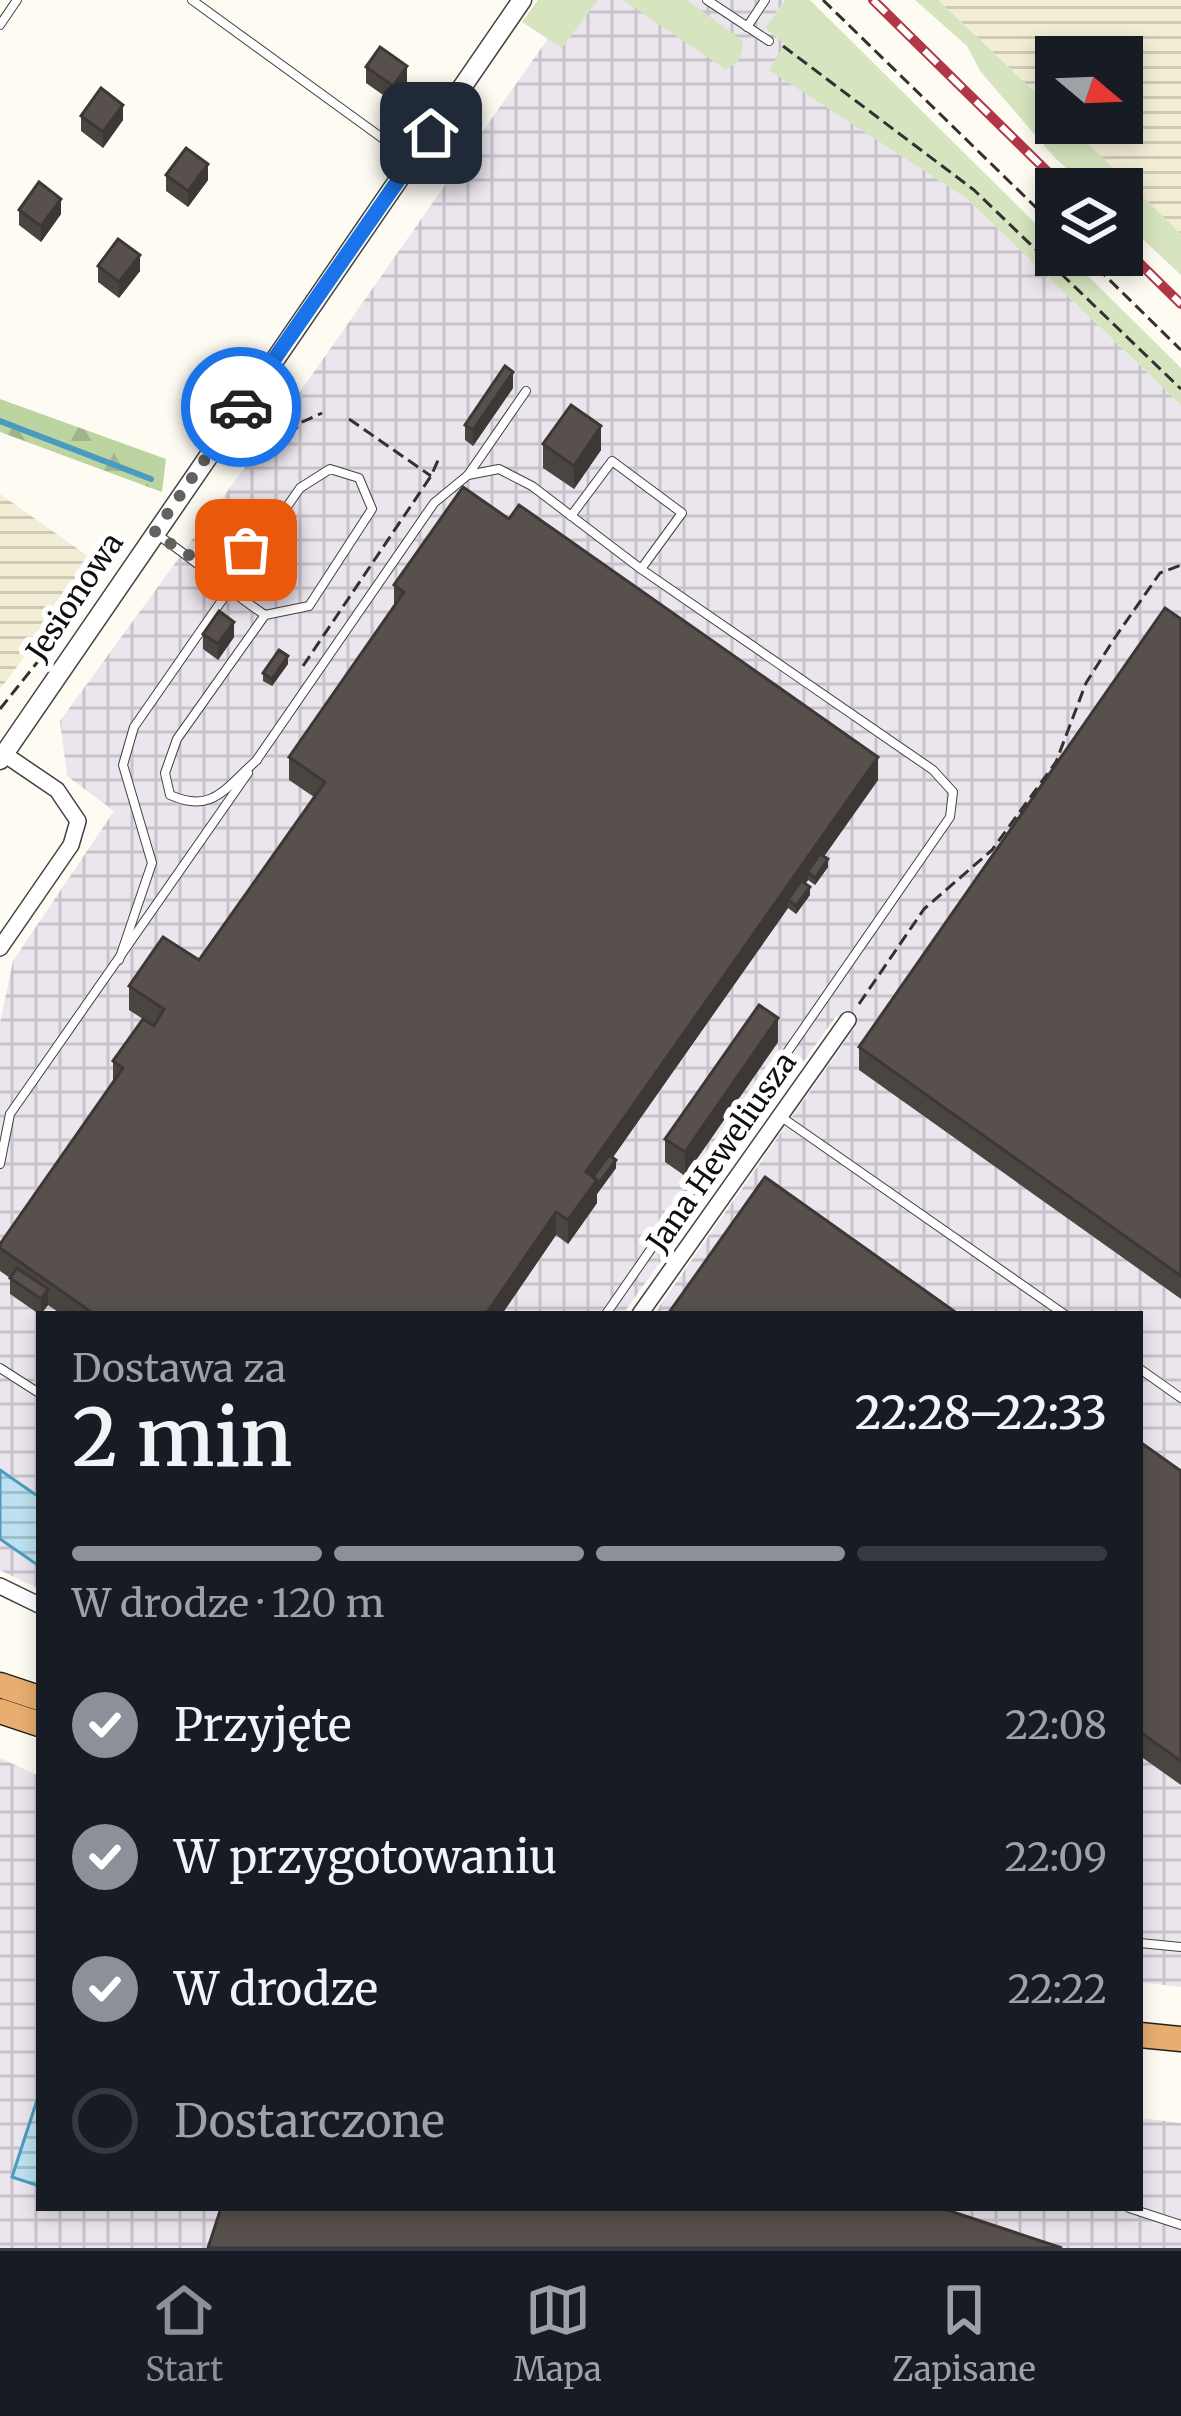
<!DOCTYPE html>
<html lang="pl">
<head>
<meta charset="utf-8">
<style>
  :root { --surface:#171b24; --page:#242831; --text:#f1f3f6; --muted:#9ea1a6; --line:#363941; --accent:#8c9099 }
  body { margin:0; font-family:Merriweather,serif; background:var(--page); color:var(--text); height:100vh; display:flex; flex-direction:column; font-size:45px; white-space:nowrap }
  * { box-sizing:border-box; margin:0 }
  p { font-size:39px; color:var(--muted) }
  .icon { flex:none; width:66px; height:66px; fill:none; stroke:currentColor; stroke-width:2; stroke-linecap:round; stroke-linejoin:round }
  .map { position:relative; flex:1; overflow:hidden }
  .side { position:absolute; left:36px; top:1311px; width:1107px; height:900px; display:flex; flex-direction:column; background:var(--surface); border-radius:0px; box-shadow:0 6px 18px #0003 }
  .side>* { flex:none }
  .needle { width:78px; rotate:109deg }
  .tools { position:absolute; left:1035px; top:36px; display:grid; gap:24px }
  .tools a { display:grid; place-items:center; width:108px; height:108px; border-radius:0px; background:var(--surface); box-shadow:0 6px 18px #0003; font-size:60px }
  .pin { position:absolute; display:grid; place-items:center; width:102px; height:102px; color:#fff; margin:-51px; border-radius:24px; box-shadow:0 6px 18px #0006 }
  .courier { position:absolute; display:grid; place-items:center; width:120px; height:120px; margin:-60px; border:9px solid #1a73e8; border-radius:50%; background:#fff; color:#222; box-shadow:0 3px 15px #0007 }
  .summary em { font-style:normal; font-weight:600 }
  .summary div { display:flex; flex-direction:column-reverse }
  .summary { display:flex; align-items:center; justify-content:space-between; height:204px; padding:0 36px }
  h1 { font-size:78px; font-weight:600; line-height:90px }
  .bar { display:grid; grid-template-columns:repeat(4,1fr); gap:18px 12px; align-content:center; height:144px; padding:0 36px }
  .bar i { height:15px; border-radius:9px; background:var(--line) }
  .bar .active { background:var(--accent) }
  .bar p { grid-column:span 4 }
  ol { padding:0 36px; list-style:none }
  li { display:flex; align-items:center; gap:36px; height:132px }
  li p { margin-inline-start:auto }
  li .icon { padding:12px; border-radius:50%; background:var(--accent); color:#fff; stroke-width:4 }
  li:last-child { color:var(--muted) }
  li i { width:66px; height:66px; border:6px solid var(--line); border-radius:50% }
  .dock { display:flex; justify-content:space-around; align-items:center; height:168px; border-top:3px solid var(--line); background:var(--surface); font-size:33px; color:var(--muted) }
  .dock a { display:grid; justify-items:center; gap:6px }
  .dock .active { color:var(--accent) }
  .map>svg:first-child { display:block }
  .industrial { fill:url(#industrial-grid) }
  .farmland { fill:url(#farmland-rules) }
  .green { fill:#d6e5bf }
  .forest { fill:url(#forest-firs) }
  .water { fill:url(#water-rules); stroke:#4b9abf; stroke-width:3 }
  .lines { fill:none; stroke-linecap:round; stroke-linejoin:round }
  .stream { stroke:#4b9abf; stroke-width:6 }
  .service-casing { stroke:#424242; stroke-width:10 }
  .minor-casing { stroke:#424242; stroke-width:18 }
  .tertiary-casing { stroke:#424242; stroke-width:21 }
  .trunk-casing { stroke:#202020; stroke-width:27 }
  .path { stroke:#313131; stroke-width:3; stroke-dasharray:12 6; stroke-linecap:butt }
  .service { stroke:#fff; stroke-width:8 }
  .minor { stroke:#fff; stroke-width:15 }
  .tertiary { stroke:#fff; stroke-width:18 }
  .trunk { stroke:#e7ae70; stroke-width:24 }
  .rail-casing { stroke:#b13646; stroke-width:10 }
  .rail { stroke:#fff; stroke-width:6; stroke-dasharray:18; stroke-linecap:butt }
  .wall { fill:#4b4542 }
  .shaded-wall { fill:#3d3836 }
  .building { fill:#57504d; stroke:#3d3836; stroke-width:3 }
  .done { stroke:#63625f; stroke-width:12; stroke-dasharray:0 21.6 }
  .route { stroke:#1a73e8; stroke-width:15 }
  .labels { text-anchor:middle; stroke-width:12; stroke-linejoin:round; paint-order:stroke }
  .street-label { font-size:30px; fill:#0f0f0f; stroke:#fff }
</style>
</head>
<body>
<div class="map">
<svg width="1181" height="2248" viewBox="0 0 1181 2248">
  <defs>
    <pattern id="industrial-grid" width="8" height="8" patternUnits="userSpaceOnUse" patternTransform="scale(3)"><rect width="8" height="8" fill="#ebe5ed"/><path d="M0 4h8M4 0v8" fill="none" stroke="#c8c3ca"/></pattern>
    <pattern id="farmland-rules" width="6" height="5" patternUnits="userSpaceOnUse" patternTransform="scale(3)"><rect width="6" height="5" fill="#f2edd5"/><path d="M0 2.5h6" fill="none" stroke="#cecab6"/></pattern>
    <pattern id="forest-firs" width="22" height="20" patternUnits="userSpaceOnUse" patternTransform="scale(3)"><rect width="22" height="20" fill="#bcd4a0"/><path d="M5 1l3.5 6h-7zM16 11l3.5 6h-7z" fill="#a0b589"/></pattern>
    <pattern id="water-rules" width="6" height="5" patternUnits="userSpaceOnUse" patternTransform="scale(3)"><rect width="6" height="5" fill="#bde1f0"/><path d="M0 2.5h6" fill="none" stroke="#a1c0cd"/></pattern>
  </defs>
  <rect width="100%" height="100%" fill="#fefbf3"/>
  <g class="industrial">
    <path d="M 575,0 L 785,0 L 765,28 L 786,44 L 770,70 L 966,198 L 1181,405 L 1181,1987 L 1140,1982 L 1140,1314 L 654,1314 L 855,1027 L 837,1015 L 623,1314 L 39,1314 L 39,1589 L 0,1570 L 0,1023 L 13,961 L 114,811 L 67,776 L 60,721 L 302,389 Z"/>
    <path d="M 0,1758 L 39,1776 L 39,2208 L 1140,2208 L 1140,2118 L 1181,2123 L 1181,2248 L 0,2248 Z"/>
  </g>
  <g class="farmland">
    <path d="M 938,0 L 1181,0 L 1181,234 L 1067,123 L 1122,123 L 1122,57 L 1056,57 L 1056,112 Z"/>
    <path d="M 0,494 L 96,562 L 0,689 Z"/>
  </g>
  <g class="green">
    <path d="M 538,0 L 598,0 L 562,48 L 522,22 Z"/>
    <path d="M 623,0 L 687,0 L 743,41 C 743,56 739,64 725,69 Z"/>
    <path d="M 785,0 L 810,0 L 1056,244 L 1056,255 L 1067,255 L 1181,368 L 1181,405 L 966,198 L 769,70 L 785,44 L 765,28 Z"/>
    <path d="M 915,0 L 938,0 L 1056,112 L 1056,123 L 1067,123 L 1181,234 L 1181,275 L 1122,220 L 1122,189 L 1089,189 L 1054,157 L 980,71 L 967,46 Z"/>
  </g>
  <path class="forest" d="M 0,399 L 166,459 L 162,492 L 0,432 Z"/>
  <g class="water">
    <path d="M 0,1470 L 39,1497 L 39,1566 L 0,1539 Z"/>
    <path d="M 39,2094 L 39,2186 L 12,2177 Z"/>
  </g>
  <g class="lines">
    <path class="stream" d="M 0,421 L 151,479"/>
    <defs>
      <g id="service">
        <path d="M 192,0 L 411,159"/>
        <path d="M 707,0 L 769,41"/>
        <path d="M 0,25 L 17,0"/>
        <path d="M 747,27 L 765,0"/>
        <path d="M 468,475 L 499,469 L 532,486 L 641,569 L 933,770 L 953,792 L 950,817 L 606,1314"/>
        <path d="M 571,516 L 612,461 L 682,513 L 641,569"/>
        <path d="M 156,534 C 195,559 227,590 265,615"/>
        <path d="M 198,561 L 225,563 L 260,541"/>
        <path d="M 256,761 L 434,503 L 468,475 L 526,391"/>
        <path d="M 119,960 L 152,863 L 123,765 L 134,727 L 300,488 L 330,469 L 359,478 L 372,509 L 309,606 L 265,615 L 177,739 L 165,773 L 170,795 C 213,814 225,788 257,760"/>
        <path d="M 780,1116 L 1064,1314"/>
        <path d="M 0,1164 L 10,1114 L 248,773"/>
        <path d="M 0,1368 L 39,1393"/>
        <path d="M 1140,1369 L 1181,1398"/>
        <path d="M 1140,1943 L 1181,1947"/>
        <path d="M 1129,2208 L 1181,2225"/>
      </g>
      <g id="minor">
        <path d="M 0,948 L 71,845 L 78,821 L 57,790 L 4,754"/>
        <path d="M 640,1314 L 848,1020"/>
        <path d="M 0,1586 L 39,1605"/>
      </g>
      <path id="tertiary" d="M 0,760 L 522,0"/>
      <g id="trunk">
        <path d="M 0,1685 L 39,1698"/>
        <path d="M 0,1711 L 39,1724"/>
        <path d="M 1140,2035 L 1181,2039"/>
      </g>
    </defs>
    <use href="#service" class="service-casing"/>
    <use href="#minor" class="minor-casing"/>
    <use href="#tertiary" class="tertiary-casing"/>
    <use href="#trunk" class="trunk-casing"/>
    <g class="path">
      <path d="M 823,0 L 1056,227"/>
      <path d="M 783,46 L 974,190 L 1181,389"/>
      <path d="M 1084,255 L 1181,350"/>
      <path d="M 349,419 L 431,476"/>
      <path d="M 262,422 L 287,440 L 300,423 L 322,413"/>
      <path d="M 303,666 L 431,476 L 439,458"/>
      <path d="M 0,709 L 83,605"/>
      <path d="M 859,1004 L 924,909 L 992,850 L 1056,762 L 1086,683 L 1114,639 L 1160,573 L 1181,565"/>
    </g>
    <use href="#service" class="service"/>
    <use href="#minor" class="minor"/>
    <use href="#tertiary" class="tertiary"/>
    <use href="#trunk" class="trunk"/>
    <defs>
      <g id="rail">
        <path d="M 873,0 L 1065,189"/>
        <path d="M 1122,246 L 1181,304"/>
      </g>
    </defs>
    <use href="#rail" class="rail-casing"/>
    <use href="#rail" class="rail"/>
  </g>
  <g class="wall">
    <path d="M 366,67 L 407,81 L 393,102 L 366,83 Z"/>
    <path d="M 81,116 L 123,120 L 103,148 L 81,131 Z"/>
    <path d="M 166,175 L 208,180 L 188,207 L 166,191 Z"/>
    <path d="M 19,210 L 61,214 L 41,242 L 19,225 Z"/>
    <path d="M 98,266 L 140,271 L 119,298 L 98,282 Z"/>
    <path d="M 513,388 L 473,446 L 465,440 L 465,425 Z"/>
    <path d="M 543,444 L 601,450 L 574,489 L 543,468 Z"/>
    <path d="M 394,585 L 878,780 L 824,856 L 828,867 L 815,885 L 808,880 L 805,884 L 810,895 L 796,914 L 788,908 L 613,1157 L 616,1168 L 597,1194 L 597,1203 L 568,1244 L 556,1235 L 502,1314 L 61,1314 L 48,1305 L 41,1314 L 39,1314 L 10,1294 L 10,1278 L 0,1271 L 0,1244 L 113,1083 L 113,1061 L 143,1019 L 129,1010 L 129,986 L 199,960 L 314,797 L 289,780 L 289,757 L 394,607 Z"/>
    <path d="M 1181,619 L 1181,1299 L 859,1070 L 859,1047 Z"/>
    <path d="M 203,634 L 234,637 L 218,660 L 203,649 Z"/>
    <path d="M 288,664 L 272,686 L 263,681 L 263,673 Z"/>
    <path d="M 778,1042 L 685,1176 L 665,1162 L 665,1139 Z"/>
    <path d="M 1140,1442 L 1181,1471 L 1181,1785 L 1140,1756 Z"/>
  </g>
  <g class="shaded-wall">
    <path d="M 407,66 L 407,81 L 393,102 L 393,86 Z"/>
    <path d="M 123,105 L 123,120 L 103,148 L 103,132 Z"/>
    <path d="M 208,164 L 208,180 L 188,207 L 188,191 Z"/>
    <path d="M 61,199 L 61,214 L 41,242 L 41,226 Z"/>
    <path d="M 140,255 L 140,271 L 119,298 L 119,282 Z"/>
    <path d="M 513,372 L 513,388 L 473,446 L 473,430 Z"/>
    <path d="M 601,426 L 601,450 L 574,489 L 574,466 Z"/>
    <path d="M 234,622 L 234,637 L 218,660 L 218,644 Z"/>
    <path d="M 288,656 L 288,664 L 272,686 L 272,679 Z"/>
    <path d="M 878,757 L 878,780 L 811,875 L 807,872 L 808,880 L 792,903 L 788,900 L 788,908 L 597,1180 L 616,1160 L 616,1168 L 597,1194 L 597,1203 L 568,1244 L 568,1220 L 586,1172 Z"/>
    <path d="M 828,859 L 828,867 L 815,885 L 815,878 Z"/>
    <path d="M 810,887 L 810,895 L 796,914 L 796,906 Z"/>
    <path d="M 778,1018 L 778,1042 L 685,1176 L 685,1152 Z"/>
    <path d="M 556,1212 L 556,1235 L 502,1314 L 486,1314 Z"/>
    <path d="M 48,1289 L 48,1305 L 41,1314 L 41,1299 Z"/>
  </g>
  <g class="building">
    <path d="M 380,47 L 407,66 L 393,86 L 366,67 Z"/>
    <path d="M 101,88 L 123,105 L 103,132 L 81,116 Z"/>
    <path d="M 186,148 L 208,164 L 188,191 L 166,175 Z"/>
    <path d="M 39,182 L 61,199 L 41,226 L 19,210 Z"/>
    <path d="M 118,239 L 140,255 L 119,282 L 98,266 Z"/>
    <path d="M 505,366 L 513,372 L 473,430 L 465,425 Z"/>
    <path d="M 571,405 L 601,426 L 574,466 L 543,444 Z"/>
    <path d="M 463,487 L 509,519 L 519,505 L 878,757 L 586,1172 L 597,1180 L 568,1220 L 556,1212 L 486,1314 L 94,1314 L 0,1248 L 0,1244 L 123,1068 L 113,1061 L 143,1019 L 154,1026 L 164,1009 L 129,986 L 163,937 L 199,960 L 325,782 L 289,757 L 404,592 L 394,585 Z"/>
    <path d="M 1165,608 L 1181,619 L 1181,1276 L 859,1047 Z"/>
    <path d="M 219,611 L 234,622 L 218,644 L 203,634 Z"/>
    <path d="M 279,650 L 288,656 L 272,679 L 263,673 Z"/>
    <path d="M 820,854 L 828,859 L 815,878 L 807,872 Z"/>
    <path d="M 801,881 L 810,887 L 796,906 L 788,900 Z"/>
    <path d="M 759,1005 L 778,1018 L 685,1152 L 665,1139 Z"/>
    <path d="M 609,1155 L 616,1160 L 597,1186 L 597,1180 L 593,1177 Z"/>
    <path d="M 765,1177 L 958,1314 L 668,1314 Z"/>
    <path d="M 17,1268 L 48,1289 L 41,1299 L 10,1278 Z"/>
    <path d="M 1140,1442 L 1181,1471 L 1181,1761 L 1140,1732 Z"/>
    <path d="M 221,2208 L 941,2208 L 1062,2248 L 208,2248 Z"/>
  </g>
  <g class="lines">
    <path class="done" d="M 241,407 L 154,533 C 189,555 207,575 246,550"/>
    <path class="route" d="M 241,407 L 431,133"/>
  </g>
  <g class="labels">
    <g class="street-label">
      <text transform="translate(75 597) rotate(-56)" y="10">Jesionowa</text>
      <text transform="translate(722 1152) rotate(-55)" y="10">Jana Heweliusza</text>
    </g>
  </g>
</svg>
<div class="tools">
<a><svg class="needle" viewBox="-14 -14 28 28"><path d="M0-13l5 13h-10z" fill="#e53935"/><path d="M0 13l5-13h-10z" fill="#9ea1a6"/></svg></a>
<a><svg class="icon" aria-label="layers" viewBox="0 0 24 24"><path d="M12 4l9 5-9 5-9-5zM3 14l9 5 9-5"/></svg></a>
</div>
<div class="pin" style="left:246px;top:550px;background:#ea580c"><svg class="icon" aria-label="bag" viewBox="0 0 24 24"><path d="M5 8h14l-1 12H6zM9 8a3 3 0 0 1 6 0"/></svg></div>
<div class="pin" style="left:431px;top:133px;background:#1f2937"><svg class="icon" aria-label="home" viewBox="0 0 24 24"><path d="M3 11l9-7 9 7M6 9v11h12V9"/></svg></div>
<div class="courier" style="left:241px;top:407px"><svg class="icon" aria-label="car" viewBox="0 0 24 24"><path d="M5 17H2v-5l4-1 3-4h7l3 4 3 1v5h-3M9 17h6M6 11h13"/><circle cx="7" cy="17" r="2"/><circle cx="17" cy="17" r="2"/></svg></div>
<section class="side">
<div class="summary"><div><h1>2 min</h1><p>Dostawa za</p></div><em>22:28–22:33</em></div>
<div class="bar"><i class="active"></i><i class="active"></i><i class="active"></i><i></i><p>W drodze · 120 m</p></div>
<ol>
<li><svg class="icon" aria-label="check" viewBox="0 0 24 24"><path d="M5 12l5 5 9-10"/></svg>Przyjęte<p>22:08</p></li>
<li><svg class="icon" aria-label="check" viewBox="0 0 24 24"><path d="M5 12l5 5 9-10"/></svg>W przygotowaniu<p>22:09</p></li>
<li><svg class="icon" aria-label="check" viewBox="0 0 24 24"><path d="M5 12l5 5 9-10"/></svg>W drodze<p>22:22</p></li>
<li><i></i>Dostarczone</li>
</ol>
</section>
</div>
<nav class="dock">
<a class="active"><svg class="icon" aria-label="home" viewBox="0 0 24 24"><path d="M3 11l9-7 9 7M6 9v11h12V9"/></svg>Start</a>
<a><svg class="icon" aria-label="map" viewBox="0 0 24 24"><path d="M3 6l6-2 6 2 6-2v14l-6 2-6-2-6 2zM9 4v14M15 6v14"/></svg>Mapa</a>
<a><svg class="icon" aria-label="saved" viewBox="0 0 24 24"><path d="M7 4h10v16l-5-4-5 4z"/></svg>Zapisane</a>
</nav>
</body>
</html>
